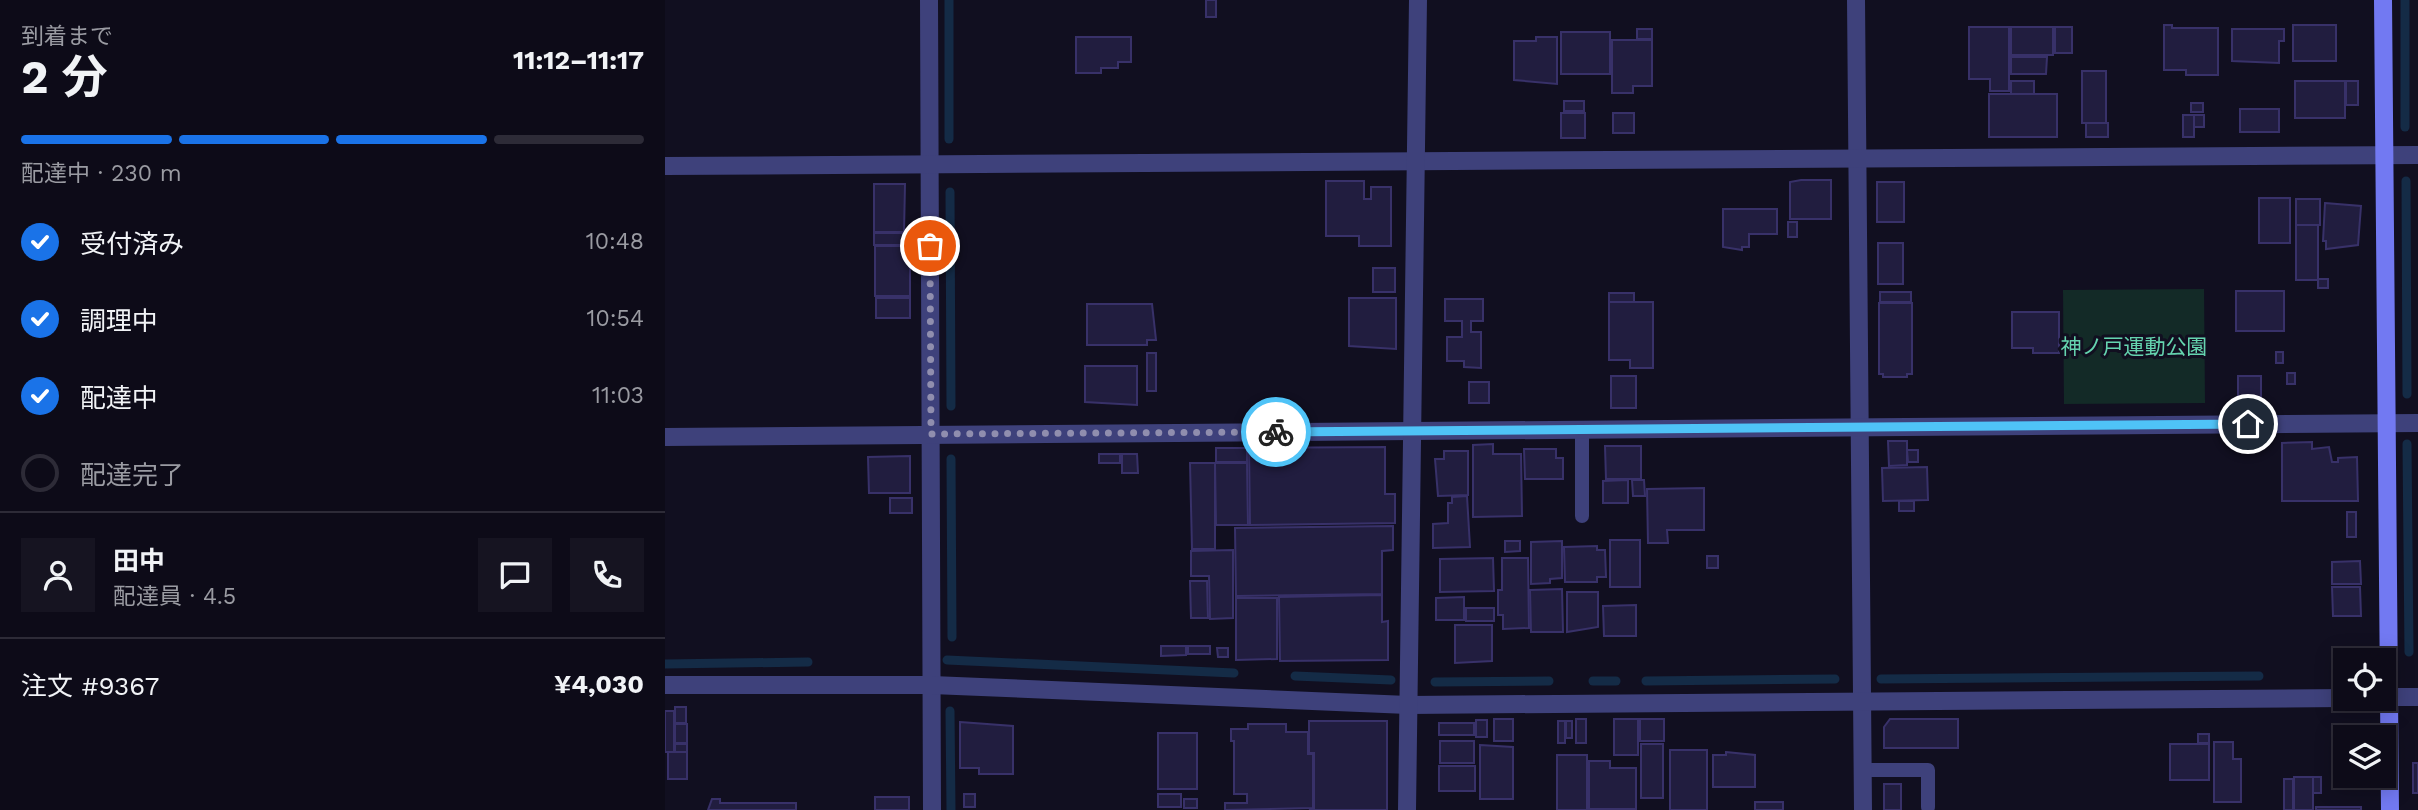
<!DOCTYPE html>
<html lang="ja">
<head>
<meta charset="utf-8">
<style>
  :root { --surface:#0d0b18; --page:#161421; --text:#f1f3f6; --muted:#9a9ba2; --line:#2d2b37; --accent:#1a73e8 }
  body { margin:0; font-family:"Work Sans","Noto Sans JP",sans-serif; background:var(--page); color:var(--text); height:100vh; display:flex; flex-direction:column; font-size:26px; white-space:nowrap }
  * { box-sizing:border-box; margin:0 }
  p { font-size:23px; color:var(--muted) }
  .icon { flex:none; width:38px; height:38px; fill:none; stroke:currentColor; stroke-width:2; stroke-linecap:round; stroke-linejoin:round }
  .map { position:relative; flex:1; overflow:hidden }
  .side { display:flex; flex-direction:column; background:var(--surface); width:665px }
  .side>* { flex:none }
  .controls { position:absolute; left:1668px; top:648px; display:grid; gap:14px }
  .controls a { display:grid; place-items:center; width:63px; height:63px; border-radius:0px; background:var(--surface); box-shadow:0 4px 18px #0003,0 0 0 2px var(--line); font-size:35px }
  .pin { position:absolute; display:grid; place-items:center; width:60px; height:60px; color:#fff; margin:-30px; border:4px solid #fff; border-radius:50%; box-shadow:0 2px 7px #0007 }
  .courier { position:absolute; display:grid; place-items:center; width:70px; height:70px; margin:-35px; border:5px solid #4fc3f7; border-radius:50%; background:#fff; color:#222; box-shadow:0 2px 9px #0007 }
  .overview em { font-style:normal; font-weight:700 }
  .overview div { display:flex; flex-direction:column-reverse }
  .overview { display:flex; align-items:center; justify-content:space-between; height:119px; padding:0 21px }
  h1 { font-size:46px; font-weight:700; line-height:52px }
  .bar { display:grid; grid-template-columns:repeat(4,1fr); gap:10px 7px; align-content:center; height:84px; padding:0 21px }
  .bar i { height:9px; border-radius:5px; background:var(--line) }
  .bar .on { background:var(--accent) }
  .bar p { grid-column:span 4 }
  .line { display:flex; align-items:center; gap:18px; padding:0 21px; border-top:2px solid var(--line) }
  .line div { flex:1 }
  .round { display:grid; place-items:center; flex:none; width:74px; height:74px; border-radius:0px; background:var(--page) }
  ol { padding:0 21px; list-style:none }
  li { display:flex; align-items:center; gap:21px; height:77px }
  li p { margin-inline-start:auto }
  li .icon { padding:7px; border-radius:50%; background:var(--accent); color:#fff; stroke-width:4 }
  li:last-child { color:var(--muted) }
  li i { width:38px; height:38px; border:4px solid var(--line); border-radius:50% }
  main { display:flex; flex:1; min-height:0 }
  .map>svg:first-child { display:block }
  .green { fill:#132a27 }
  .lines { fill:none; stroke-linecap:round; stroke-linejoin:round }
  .stream { stroke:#142b46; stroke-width:9 }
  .building { fill:#211d3f; stroke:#383169; stroke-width:2 }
  .lane { stroke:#3e417b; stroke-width:14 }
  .street { stroke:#3e417b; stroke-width:18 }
  .secondary { stroke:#7279f2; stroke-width:18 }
  .done { stroke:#908eae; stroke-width:7; stroke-dasharray:0 12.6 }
  .route { stroke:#4fc3f7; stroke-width:9 }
  .labels { text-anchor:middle; stroke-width:6; stroke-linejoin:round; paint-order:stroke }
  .park-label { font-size:21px; fill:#65d4af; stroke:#110f20 }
</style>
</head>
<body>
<main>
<section class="side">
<div class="overview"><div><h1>2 分</h1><p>到着まで</p></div><em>11:12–11:17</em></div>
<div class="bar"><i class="on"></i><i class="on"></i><i class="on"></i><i></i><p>配達中 · 230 m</p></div>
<ol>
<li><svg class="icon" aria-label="check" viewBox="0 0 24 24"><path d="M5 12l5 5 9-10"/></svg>受付済み<p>10:48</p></li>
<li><svg class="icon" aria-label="check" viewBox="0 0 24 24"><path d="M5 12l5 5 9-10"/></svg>調理中<p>10:54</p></li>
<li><svg class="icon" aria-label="check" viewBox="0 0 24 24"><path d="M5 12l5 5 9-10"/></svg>配達中<p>11:03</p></li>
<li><i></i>配達完了</li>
</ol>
<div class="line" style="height:126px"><a class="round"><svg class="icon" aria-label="person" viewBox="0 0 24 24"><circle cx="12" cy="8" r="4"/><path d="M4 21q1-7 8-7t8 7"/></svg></a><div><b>田中</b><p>配達員 · 4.5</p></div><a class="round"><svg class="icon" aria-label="chat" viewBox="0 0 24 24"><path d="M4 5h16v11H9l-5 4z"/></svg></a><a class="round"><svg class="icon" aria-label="phone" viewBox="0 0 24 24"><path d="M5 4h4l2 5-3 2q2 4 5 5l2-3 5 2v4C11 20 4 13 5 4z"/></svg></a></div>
<div class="line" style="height:91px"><div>注文 #9367</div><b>¥4,030</b></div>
</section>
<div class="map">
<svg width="1753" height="810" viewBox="0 0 1753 810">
  <rect width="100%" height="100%" fill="#110f20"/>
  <path class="green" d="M 1539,289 L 1540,403 L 1399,404 L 1398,290 Z"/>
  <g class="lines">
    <g class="stream">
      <path d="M 284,0 L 284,139"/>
      <path d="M 1740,0 L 1740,127"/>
      <path d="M 1741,181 L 1742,394"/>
      <path d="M 285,192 L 286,406"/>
      <path d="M 1742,444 L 1744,652"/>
      <path d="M 286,459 L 287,637"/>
      <path d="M 282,660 L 569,673"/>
      <path d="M 0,664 L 143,662"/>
      <path d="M 630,676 L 726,680"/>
      <path d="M 1216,679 L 1594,676"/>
      <path d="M 928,681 L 951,681"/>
      <path d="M 981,681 L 1170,679"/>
      <path d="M 770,682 L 884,681"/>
      <path d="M 285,711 L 286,810"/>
    </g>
  </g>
  <g class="building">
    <rect x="541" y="0" width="10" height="17"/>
    <path d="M 1499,25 L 1507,25 L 1507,28 L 1553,28 L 1553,75 L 1521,75 L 1521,70 L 1499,70 Z"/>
    <rect x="1628" y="25" width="43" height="36"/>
    <path d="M 1304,27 L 1344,27 L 1344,91 L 1325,91 L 1325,79 L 1304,79 Z"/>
    <rect x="1346" y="27" width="42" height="28"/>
    <rect x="1390" y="27" width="17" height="26"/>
    <rect x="972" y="29" width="15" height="10"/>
    <path d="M 1567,29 L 1619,29 L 1619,41 L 1614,41 L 1614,63 L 1567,61 Z"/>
    <rect x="896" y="32" width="49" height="42"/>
    <path d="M 411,37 L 466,37 L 466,62 L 453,62 L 453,68 L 436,68 L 436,73 L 411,73 Z"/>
    <path d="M 871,37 L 892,37 L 892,84 L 849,80 L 849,41 L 871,41 Z"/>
    <path d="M 947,40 L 987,40 L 987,86 L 968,86 L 968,93 L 947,93 Z"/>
    <path d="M 1346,57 L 1382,57 L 1381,74 L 1346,74 Z"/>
    <rect x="1417" y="71" width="24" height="52"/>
    <rect x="1346" y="81" width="23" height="13"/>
    <rect x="1630" y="81" width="50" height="37"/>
    <rect x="1681" y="81" width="12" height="24"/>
    <rect x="1324" y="94" width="68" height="43"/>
    <rect x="899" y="101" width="20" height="10"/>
    <rect x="1526" y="103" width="12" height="9"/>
    <rect x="1575" y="109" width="39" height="23"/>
    <rect x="896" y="113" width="24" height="25"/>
    <rect x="948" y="113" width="21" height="20"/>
    <rect x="1518" y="115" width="11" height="22"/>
    <rect x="1529" y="115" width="10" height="12"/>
    <rect x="1421" y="123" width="22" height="14"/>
    <path d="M 1136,180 L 1166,180 L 1166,219 L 1125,219 L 1125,182 Z"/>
    <path d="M 661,181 L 699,181 L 699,199 L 706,199 L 706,187 L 726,187 L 726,246 L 694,246 L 694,236 L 661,236 Z"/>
    <rect x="1212" y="182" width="27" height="40"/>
    <path d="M 209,184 L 240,184 L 239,232 L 209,232 Z"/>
    <rect x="1594" y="198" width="31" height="45"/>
    <rect x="1631" y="199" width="24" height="26"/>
    <path d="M 1660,203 L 1696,206 L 1693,245 L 1661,249 L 1661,241 L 1658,241 Z"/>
    <path d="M 1058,209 L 1112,209 L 1112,234 L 1084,234 L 1084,247 L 1077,247 L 1077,250 L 1058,247 Z"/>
    <rect x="1123" y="222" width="9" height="15"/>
    <rect x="1631" y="225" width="22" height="55"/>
    <rect x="209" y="233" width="36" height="12"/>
    <rect x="1213" y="243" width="25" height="41"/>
    <rect x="210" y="246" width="35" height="50"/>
    <rect x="708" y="268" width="22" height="24"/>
    <rect x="1653" y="279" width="10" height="9"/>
    <rect x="1571" y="291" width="48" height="40"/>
    <rect x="1215" y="292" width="31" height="10"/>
    <rect x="944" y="293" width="25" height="9"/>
    <rect x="211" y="298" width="34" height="20"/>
    <path d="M 684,298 L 731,298 L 731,349 L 684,346 Z"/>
    <path d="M 780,299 L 818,299 L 818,321 L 806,321 L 806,332 L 816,332 L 816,368 L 799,367 L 799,361 L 782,361 L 782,337 L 797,337 L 797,321 L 780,321 Z"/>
    <path d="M 944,302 L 988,302 L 988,368 L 965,368 L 965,360 L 944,360 Z"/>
    <path d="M 1214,303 L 1247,303 L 1247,374 L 1242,374 L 1242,377 L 1218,377 L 1218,374 L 1214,374 Z"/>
    <path d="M 422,304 L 487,304 L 491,340 L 482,340 L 482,345 L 422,345 Z"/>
    <path d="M 1347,312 L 1394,312 L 1394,353 L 1368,353 L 1368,348 L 1347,348 Z"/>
    <rect x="1611" y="352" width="7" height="11"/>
    <rect x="482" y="353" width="9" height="38"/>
    <path d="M 420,366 L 472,366 L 472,405 L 420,402 Z"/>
    <rect x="1622" y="373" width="8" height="11"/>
    <rect x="946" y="376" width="25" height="32"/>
    <rect x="1573" y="376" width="23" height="21"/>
    <rect x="804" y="382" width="20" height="21"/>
    <path d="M 1223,441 L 1242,441 L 1242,465 L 1224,466 Z"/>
    <path d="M 1647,442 L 1647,449 L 1664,447 L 1667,462 L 1673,462 L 1673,458 L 1692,457 L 1693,501 L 1617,501 L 1617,443 Z"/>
    <path d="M 828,444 L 828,454 L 856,454 L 857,516 L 808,517 L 808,445 Z"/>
    <path d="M 940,446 L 976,446 L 976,479 L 941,479 Z"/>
    <path d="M 720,447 L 720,494 L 730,494 L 730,523 L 585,525 L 584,448 Z"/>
    <rect x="551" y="448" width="31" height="14"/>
    <path d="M 859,449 L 891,449 L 891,458 L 898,458 L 898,479 L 860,479 Z"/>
    <path d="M 1242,450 L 1253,450 L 1253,462 L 1243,462 Z"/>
    <path d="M 779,451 L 803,451 L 803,495 L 773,496 L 770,459 L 779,459 Z"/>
    <rect x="434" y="454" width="21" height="9"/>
    <path d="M 457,454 L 472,454 L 473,473 L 457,473 Z"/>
    <path d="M 245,456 L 245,493 L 204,493 L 203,457 Z"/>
    <path d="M 525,463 L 550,463 L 550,549 L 527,549 Z"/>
    <path d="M 550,463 L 582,463 L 583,525 L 551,525 Z"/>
    <path d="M 1262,467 L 1263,500 L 1218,501 L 1217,468 Z"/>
    <path d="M 963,480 L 963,503 L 938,503 L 938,481 Z"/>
    <path d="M 967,480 L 979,480 L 980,496 L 968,496 Z"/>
    <path d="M 1039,488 L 1039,530 L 1002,530 L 1003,543 L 983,543 L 982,489 Z"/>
    <path d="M 802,496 L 805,547 L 768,548 L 768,524 L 783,523 L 783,503 L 787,503 L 787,497 Z"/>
    <rect x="225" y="498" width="22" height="15"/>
    <rect x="1234" y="501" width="15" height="10"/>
    <rect x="1682" y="512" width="9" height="25"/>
    <path d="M 728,526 L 728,550 L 717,551 L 717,594 L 571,596 L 570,528 Z"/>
    <rect x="945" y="540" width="30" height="47"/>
    <path d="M 840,541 L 855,541 L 855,551 L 840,552 Z"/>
    <path d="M 897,541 L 897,578 L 885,579 L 885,583 L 866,584 L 866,542 Z"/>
    <path d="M 932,546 L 932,550 L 940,550 L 941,577 L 932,577 L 932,582 L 900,582 L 899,547 Z"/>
    <path d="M 568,550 L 568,618 L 545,619 L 544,576 L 526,576 L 526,551 Z"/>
    <rect x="1042" y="556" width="11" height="12"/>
    <path d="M 828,558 L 829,591 L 775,592 L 775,559 Z"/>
    <path d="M 837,558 L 863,558 L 864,628 L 838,629 L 838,615 L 833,615 L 833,590 L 837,590 Z"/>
    <path d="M 1695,561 L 1696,584 L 1667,584 L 1667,562 Z"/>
    <path d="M 525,581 L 542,581 L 543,618 L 526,618 Z"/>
    <path d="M 1667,587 L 1695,587 L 1696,616 L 1668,616 Z"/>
    <path d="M 897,589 L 898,632 L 866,632 L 865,590 Z"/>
    <path d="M 902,592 L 933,592 L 933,627 L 902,632 Z"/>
    <path d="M 717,595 L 717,622 L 723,621 L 723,660 L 615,661 L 614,597 Z"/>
    <path d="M 799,597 L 799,620 L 771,620 L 771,598 Z"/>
    <path d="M 571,598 L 612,598 L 612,659 L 571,660 Z"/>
    <path d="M 971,605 L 971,636 L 939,636 L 938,606 Z"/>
    <rect x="801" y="608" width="28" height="13"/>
    <path d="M 790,625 L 827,625 L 827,661 L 790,663 Z"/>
    <path d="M 496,646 L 521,646 L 521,655 L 496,656 Z"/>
    <rect x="523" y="646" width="22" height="8"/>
    <path d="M 552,648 L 563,648 L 563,657 L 553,657 Z"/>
    <rect x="10" y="707" width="11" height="16"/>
    <rect x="0" y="711" width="9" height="41"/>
    <rect x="829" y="719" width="19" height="22"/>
    <rect x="911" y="719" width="10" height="24"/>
    <rect x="949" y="719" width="24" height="36"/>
    <rect x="975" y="719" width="24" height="22"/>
    <path d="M 1225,719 L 1293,719 L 1293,748 L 1219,748 L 1219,727 Z"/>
    <rect x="811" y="720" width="11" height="17"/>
    <path d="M 644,721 L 722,721 L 722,810 L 644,810 L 649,809 L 649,753 L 644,753 Z"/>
    <rect x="893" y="721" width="7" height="22"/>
    <rect x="901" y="721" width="6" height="17"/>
    <path d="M 295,722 L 348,726 L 348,774 L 314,774 L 314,768 L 295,768 Z"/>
    <rect x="774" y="723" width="35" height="12"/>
    <rect x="10" y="724" width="12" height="19"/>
    <path d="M 583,724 L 621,724 L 621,732 L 643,732 L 643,754 L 648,754 L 648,808 L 560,810 L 560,803 L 582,803 L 582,794 L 569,794 L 569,741 L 566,741 L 566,729 L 583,729 Z"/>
    <rect x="493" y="733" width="39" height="56"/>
    <rect x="1533" y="734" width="11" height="9"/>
    <rect x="775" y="741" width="34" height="22"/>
    <path d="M 1549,742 L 1568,742 L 1568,759 L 1576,759 L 1576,802 L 1549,802 Z"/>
    <rect x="10" y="744" width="12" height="8"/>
    <rect x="976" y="744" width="22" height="54"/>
    <rect x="1505" y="744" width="39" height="36"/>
    <path d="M 815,745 L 848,747 L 848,799 L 815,799 Z"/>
    <rect x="1005" y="750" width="37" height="60"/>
    <rect x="3" y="752" width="19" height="27"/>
    <path d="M 1061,752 L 1090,755 L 1090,787 L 1048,787 L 1048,755 L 1061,755 Z"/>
    <rect x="892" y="755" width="30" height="55"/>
    <path d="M 924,761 L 945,761 L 945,768 L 971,768 L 971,809 L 924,809 Z"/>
    <rect x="1748" y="763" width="5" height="30"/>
    <rect x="774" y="766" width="36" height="25"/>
    <rect x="1629" y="777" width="19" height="33"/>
    <rect x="1648" y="777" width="8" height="16"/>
    <rect x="1619" y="779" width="9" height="31"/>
    <rect x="1219" y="784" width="17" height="26"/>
    <rect x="299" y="794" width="11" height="13"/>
    <rect x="493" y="794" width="23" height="13"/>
    <rect x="210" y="797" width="34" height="13"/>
    <path d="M 47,799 L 55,799 L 55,803 L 131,803 L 131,810 L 43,810 Z"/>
    <rect x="519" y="799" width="13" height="9"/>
    <rect x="1090" y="802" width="28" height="8"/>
    <rect x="1651" y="807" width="45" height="3"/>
  </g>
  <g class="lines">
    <g class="lane">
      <path d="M 917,429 L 917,516"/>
      <path d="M 1198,770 L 1263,770 L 1263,807"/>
    </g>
    <g class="street">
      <path d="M 264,0 L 267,810"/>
      <path d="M 1191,0 L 1198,810"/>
      <path d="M 0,166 L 1753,155"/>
      <path d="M 0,437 L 1753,423"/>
      <path d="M 0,685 L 267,685 L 743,705 L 1680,698"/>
      <path d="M 1718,697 L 1753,697"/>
      <path d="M 742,810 L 753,0"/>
    </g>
    <path class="secondary" d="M 1718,0 L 1725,810"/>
  </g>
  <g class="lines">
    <path class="done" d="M 265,246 L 266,434 L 611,432"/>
    <path class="route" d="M 611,432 L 1583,424"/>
  </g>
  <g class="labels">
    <g class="park-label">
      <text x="1469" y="354">神ノ戸運動公園</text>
    </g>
  </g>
</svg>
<div class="controls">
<a><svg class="icon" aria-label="locate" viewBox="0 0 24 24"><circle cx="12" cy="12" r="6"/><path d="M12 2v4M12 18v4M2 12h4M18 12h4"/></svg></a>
<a><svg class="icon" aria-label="layers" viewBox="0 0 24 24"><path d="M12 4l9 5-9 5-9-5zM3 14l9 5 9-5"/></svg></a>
</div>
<div class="pin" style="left:265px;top:246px;background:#ea580c"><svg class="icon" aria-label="bag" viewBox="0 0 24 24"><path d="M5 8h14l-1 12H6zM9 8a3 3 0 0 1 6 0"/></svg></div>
<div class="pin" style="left:1583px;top:424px;background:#1f2937"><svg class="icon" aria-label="home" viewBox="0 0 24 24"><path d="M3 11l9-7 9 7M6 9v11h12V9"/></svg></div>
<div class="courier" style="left:611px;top:432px"><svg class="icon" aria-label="bike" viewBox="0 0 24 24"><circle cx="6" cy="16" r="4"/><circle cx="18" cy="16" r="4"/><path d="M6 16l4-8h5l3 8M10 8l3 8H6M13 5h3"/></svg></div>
</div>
</main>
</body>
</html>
